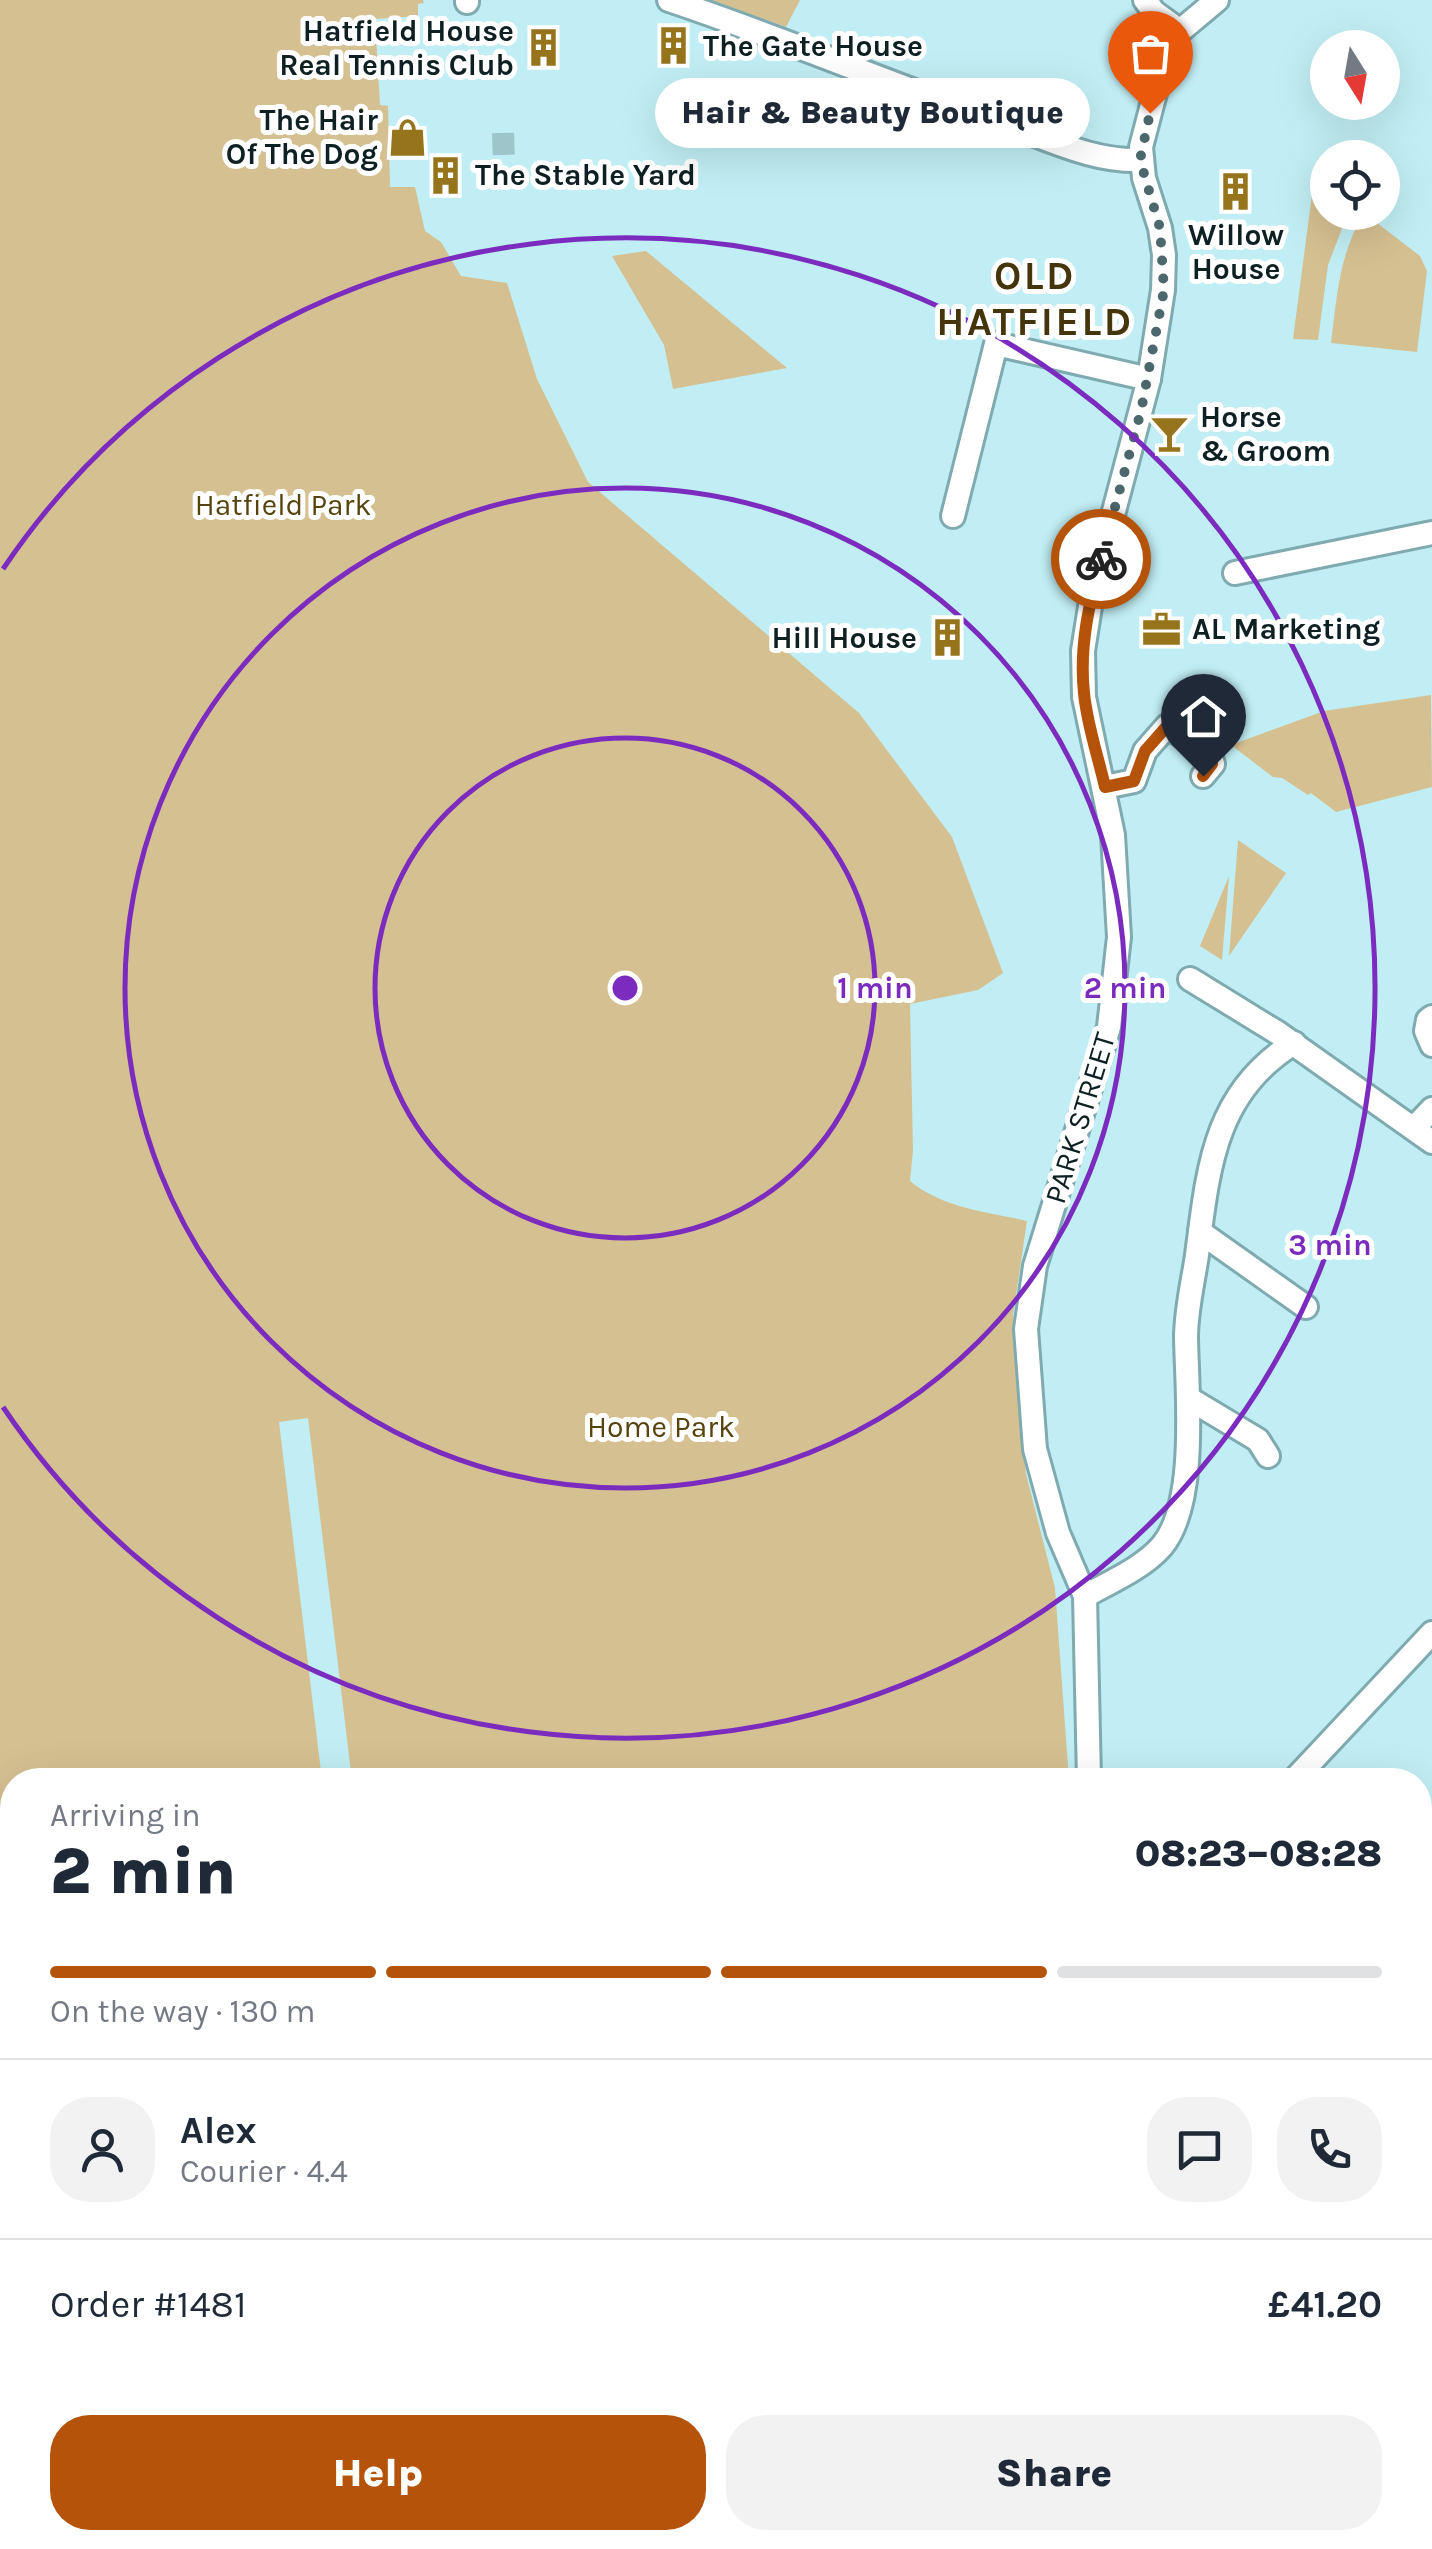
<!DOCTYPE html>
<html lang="en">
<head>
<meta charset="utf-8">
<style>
  :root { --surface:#fff; --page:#f2f2f3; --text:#1f2937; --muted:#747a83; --line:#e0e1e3; --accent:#b45309 }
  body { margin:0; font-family:Karla,sans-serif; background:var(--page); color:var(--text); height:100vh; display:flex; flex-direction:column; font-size:38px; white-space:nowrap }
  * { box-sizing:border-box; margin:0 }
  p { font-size:32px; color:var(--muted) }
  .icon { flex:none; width:55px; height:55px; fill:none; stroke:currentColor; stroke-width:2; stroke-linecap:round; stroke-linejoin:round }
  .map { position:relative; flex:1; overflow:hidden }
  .sheet { position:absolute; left:0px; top:1768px; width:1432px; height:782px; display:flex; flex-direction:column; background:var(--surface); border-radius:40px 40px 0 0; box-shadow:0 10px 40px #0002 }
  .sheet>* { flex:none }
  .needle { width:65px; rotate:169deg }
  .controls { position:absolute; left:1310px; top:30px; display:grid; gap:20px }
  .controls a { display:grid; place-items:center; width:90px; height:90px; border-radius:50%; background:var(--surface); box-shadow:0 10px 40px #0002; font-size:50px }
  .pin { position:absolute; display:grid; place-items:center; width:85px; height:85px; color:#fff; margin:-102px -42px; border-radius:50% 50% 50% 0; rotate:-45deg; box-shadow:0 0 10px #0007 }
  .pin .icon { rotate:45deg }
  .courier { position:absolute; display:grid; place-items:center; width:100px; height:100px; margin:-50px; border:8px solid #b45309; border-radius:50%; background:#fff; color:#222; box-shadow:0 2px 12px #0007 }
  .bubble { position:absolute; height:70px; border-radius:35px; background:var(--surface); box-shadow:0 10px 40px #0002; font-size:32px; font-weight:800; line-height:70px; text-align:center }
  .headline em { font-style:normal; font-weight:800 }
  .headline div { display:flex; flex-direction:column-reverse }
  .headline { display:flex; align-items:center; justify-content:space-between; height:170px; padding:0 50px }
  h1 { font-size:65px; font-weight:800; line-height:75px }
  .bar { display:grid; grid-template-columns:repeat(4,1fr); gap:15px 10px; align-content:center; height:120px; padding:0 50px }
  .bar i { height:12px; border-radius:8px; background:var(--line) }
  .bar .current { background:var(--accent) }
  .bar p { grid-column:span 4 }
  .line { display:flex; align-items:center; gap:25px; padding:0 50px; border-top:2px solid var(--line) }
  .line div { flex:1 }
  .round { display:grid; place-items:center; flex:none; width:105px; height:105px; border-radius:40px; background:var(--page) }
  .cta { display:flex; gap:20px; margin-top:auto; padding:20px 50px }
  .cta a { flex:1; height:115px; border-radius:40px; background:var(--accent); color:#fff; font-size:40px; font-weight:800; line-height:115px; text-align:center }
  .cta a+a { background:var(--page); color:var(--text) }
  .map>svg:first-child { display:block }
  .green { fill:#d5c091 }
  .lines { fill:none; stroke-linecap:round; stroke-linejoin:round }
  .minor-tunnel { stroke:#9dc5ca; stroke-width:22; stroke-dasharray:22 11; stroke-linecap:butt }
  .minor-casing { stroke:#7faab0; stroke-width:28 }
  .major-casing { stroke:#7faab0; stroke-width:35 }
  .minor { stroke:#fff; stroke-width:22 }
  .major { stroke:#fff; stroke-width:30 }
  .done { stroke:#4d686c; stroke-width:10; stroke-dasharray:0 18 }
  .route { stroke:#b45309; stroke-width:12 }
  .ring { fill:none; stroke:#7b2cbf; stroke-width:5 }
  .labels { text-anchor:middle; stroke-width:10; stroke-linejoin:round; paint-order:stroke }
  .poi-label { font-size:30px; font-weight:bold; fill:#0f2023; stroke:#fff; text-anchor:start }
  .park-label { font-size:30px; fill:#57430e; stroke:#fff }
  .street-label { font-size:30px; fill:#0f2023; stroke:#fff }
  .district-label { font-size:40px; font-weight:bold; letter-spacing:2.5px; fill:#45350d; stroke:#fff }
  .centre { fill:#7b2cbf; stroke:#fff; stroke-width:5 }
  .ring-label { font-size:30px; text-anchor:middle; font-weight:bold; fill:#7b2cbf; stroke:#fff; stroke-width:10; stroke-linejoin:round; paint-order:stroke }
</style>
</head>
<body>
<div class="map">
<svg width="1432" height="2549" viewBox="0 0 1432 2549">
  <rect width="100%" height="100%" fill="#c1eef4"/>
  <g class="green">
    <path d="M 0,0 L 423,0 L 424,3 L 418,4 L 418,16 L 375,19 L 380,105 L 388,106 L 390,187 L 415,187 L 425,231 L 441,242 L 461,276 L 507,283 L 537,379 L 588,482 L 859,713 L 952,837 L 1003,973 L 978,990 L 910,1004 L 913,1151 L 910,1181 C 942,1208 988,1212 1027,1221 L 1013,1315 L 1026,1474 L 1055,1588 L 1069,1780 L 352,1780 L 308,1418 L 279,1422 L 322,1780 L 12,1780 L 12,2188 L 0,2187 Z"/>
    <path d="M 710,0 L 800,0 L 786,27 Z"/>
    <path d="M 1314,179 L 1327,188 L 1328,212 L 1348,213 L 1328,265 L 1318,340 L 1293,339 Z"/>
    <path d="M 1364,213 L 1420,256 L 1427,271 L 1417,352 L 1331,343 C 1337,295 1339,255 1364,213 Z"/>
    <path d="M 646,251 L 787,368 L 673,389 L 664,345 L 612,256 Z"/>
    <path d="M 1431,695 L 1432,787 L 1336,812 L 1311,793 L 1308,795 L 1282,778 L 1273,777 L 1231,745 L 1324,711 Z"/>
    <path d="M 1238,840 L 1286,873 L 1229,956 Z"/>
    <path d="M 1229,876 L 1222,960 L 1200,946 Z"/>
    <path d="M 1432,1906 L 1432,1971 L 1420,1982 L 1420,1917 Z"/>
    <path d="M 78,2538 L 414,2538 L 416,2549 L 51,2549 Z"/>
    <path d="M 443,2538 L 785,2538 L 781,2549 L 445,2549 Z"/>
  </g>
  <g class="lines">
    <path class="minor-tunnel" d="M 503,133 L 504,163"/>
    <defs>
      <g id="minor">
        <path d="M 669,0 C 783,38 894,86 1008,125 C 1051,140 1094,162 1141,160"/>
        <path d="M 1145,0 L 1154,12 L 1180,31"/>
        <path d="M 467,2 L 467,0"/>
        <path d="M 953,516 L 996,344 L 1149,379"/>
        <path d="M 1235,573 L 1432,533"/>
        <path d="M 1105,787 L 1134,781 L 1145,751 L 1167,726 L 1210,754 L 1213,764 L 1203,776"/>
        <path d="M 1190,979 L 1278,1033 L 1432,1142"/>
        <path d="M 1432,1017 L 1428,1020 L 1426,1031 L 1432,1045"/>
        <path d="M 1414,1128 L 1432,1109"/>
        <path d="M 1200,1232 L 1306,1307"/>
        <path d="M 1188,1398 L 1258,1440 L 1268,1456"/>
        <path d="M 1085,1596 C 1110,1582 1143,1568 1162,1546 C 1198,1503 1187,1392 1186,1338 C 1186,1310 1193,1282 1197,1255 C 1208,1169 1214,1092 1294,1043"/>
        <path d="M 1089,1780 L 1085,1596 L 1058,1533 L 1035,1449 L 1026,1329 L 1035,1266 L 1109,1027 L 1119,937 L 1113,835 L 1084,697 L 1083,651 L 1092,594 L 1149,379 L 1163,290 L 1164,255 L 1160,228 L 1144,178 L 1141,147 L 1164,59 L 1172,43 L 1180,31 L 1217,0"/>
        <path d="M 1294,1780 L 1432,1633"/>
        <path d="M 1420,2243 L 1432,2261"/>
        <path d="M 802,2549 L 806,2538"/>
        <path d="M 1413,2549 L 1432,2517"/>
      </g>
      <g id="major">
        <path d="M 1420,2023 L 1432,2011"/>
        <path d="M 951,2549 L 961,2538"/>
      </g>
    </defs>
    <use href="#minor" class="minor-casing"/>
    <use href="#major" class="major-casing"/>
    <use href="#minor" class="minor"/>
    <use href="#major" class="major"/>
  </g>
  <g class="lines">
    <path class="done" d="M 1101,559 L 1141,411 L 1164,290 L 1160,228 L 1140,160 L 1150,113"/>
    <path class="route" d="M 1101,559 C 1089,604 1079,647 1084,693 C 1087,725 1098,756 1105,787 L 1134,781 L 1145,751 L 1167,726 L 1210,754 L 1212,764 L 1203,776"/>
  </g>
  <g class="ring">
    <circle cx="625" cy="988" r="250"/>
    <circle cx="625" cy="988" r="500"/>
    <path d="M3 569A750 750 0 1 1 3 1407"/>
  </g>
  <defs>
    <symbol id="building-bare" viewBox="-9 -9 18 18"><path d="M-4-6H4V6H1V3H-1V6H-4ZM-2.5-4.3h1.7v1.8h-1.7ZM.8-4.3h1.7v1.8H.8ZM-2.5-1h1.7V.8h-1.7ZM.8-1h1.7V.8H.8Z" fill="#95741c" stroke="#fff" stroke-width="2.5" paint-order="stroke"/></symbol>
    <symbol id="shop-bare" viewBox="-9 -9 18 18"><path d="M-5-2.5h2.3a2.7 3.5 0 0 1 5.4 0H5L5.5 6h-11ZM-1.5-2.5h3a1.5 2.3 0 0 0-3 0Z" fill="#95741c" stroke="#fff" stroke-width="2.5" paint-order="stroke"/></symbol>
    <symbol id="bar-bare" viewBox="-9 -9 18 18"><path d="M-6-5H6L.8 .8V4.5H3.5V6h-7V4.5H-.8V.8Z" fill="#95741c" stroke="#fff" stroke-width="2.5" paint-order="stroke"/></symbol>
    <symbol id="office-bare" viewBox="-9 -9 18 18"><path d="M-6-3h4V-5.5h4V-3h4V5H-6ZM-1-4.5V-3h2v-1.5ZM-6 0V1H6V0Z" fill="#95741c" stroke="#fff" stroke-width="2.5" paint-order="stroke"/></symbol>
  </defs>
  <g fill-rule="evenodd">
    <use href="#building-bare" x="646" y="18" width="55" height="55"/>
    <use href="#building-bare" x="516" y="20" width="55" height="55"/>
    <use href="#shop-bare" x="380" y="110" width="55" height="55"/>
    <use href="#building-bare" x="418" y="148" width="55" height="55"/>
    <use href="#building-bare" x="1208" y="164" width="55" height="55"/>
    <use href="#bar-bare" x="1142" y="406" width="55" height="55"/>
    <use href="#office-bare" x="1134" y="602" width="55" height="55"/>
    <use href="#building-bare" x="920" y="610" width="55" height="55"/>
  </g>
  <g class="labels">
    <g class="poi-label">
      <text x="514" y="41" text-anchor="end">Hatfield House<tspan x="514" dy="34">Real Tennis Club</tspan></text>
      <text x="703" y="56">The Gate House</text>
      <text x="378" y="130" text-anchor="end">The Hair<tspan x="378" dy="34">Of The Dog</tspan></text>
      <text x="475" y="185">The Stable Yard</text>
      <text x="1236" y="245" text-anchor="middle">Willow<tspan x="1236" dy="34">House</tspan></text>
      <text x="1200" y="427">Horse<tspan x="1200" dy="34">&amp; Groom</tspan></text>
      <text x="1192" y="639">AL Marketing</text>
      <text x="917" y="648" text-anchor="end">Hill House</text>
    </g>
    <g class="park-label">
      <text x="283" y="515">Hatfield Park</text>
      <text x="661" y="1437">Home Park</text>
    </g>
    <g class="street-label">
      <text transform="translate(1080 1118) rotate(-73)" y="10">PARK STREET</text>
    </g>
    <g class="district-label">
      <text x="1035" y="289">OLD<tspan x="1035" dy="46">HATFIELD</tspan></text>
    </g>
  </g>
  <circle cx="625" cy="988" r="15" class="centre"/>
  <g class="ring-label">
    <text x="875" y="998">1 min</text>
    <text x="1125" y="998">2 min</text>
    <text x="1330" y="1255">3 min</text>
  </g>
</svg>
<div class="controls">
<a><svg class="needle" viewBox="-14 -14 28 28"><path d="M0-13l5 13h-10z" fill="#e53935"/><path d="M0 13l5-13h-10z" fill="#747a83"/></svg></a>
<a><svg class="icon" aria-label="locate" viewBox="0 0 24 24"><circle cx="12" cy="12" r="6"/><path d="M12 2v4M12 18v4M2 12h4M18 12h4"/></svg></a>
</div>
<div class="pin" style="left:1150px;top:113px;background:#ea580c"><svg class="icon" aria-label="bag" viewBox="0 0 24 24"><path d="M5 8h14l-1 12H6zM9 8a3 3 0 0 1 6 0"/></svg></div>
<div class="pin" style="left:1203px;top:776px;background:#1f2937"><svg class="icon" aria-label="home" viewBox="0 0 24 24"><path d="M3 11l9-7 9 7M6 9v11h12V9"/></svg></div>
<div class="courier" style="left:1101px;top:559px"><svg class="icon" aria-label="bike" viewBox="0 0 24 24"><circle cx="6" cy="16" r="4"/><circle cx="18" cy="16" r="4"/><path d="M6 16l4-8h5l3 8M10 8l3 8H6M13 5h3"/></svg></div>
<div class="bubble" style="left:655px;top:78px;width:435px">Hair &amp; Beauty Boutique</div>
<section class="sheet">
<div class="headline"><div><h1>2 min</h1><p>Arriving in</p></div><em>08:23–08:28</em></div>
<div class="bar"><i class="current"></i><i class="current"></i><i class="current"></i><i></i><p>On the way · 130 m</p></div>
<div class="line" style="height:180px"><a class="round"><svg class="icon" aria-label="person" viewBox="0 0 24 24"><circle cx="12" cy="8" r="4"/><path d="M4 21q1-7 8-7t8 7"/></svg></a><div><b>Alex</b><p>Courier · 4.4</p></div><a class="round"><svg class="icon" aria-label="chat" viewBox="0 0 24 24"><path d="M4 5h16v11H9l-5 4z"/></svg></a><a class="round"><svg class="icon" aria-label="phone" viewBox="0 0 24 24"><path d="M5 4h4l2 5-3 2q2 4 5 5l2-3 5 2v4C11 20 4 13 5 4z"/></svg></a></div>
<div class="line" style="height:130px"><div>Order #1481</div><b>£41.20</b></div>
<div class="cta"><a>Help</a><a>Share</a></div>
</section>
</div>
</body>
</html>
